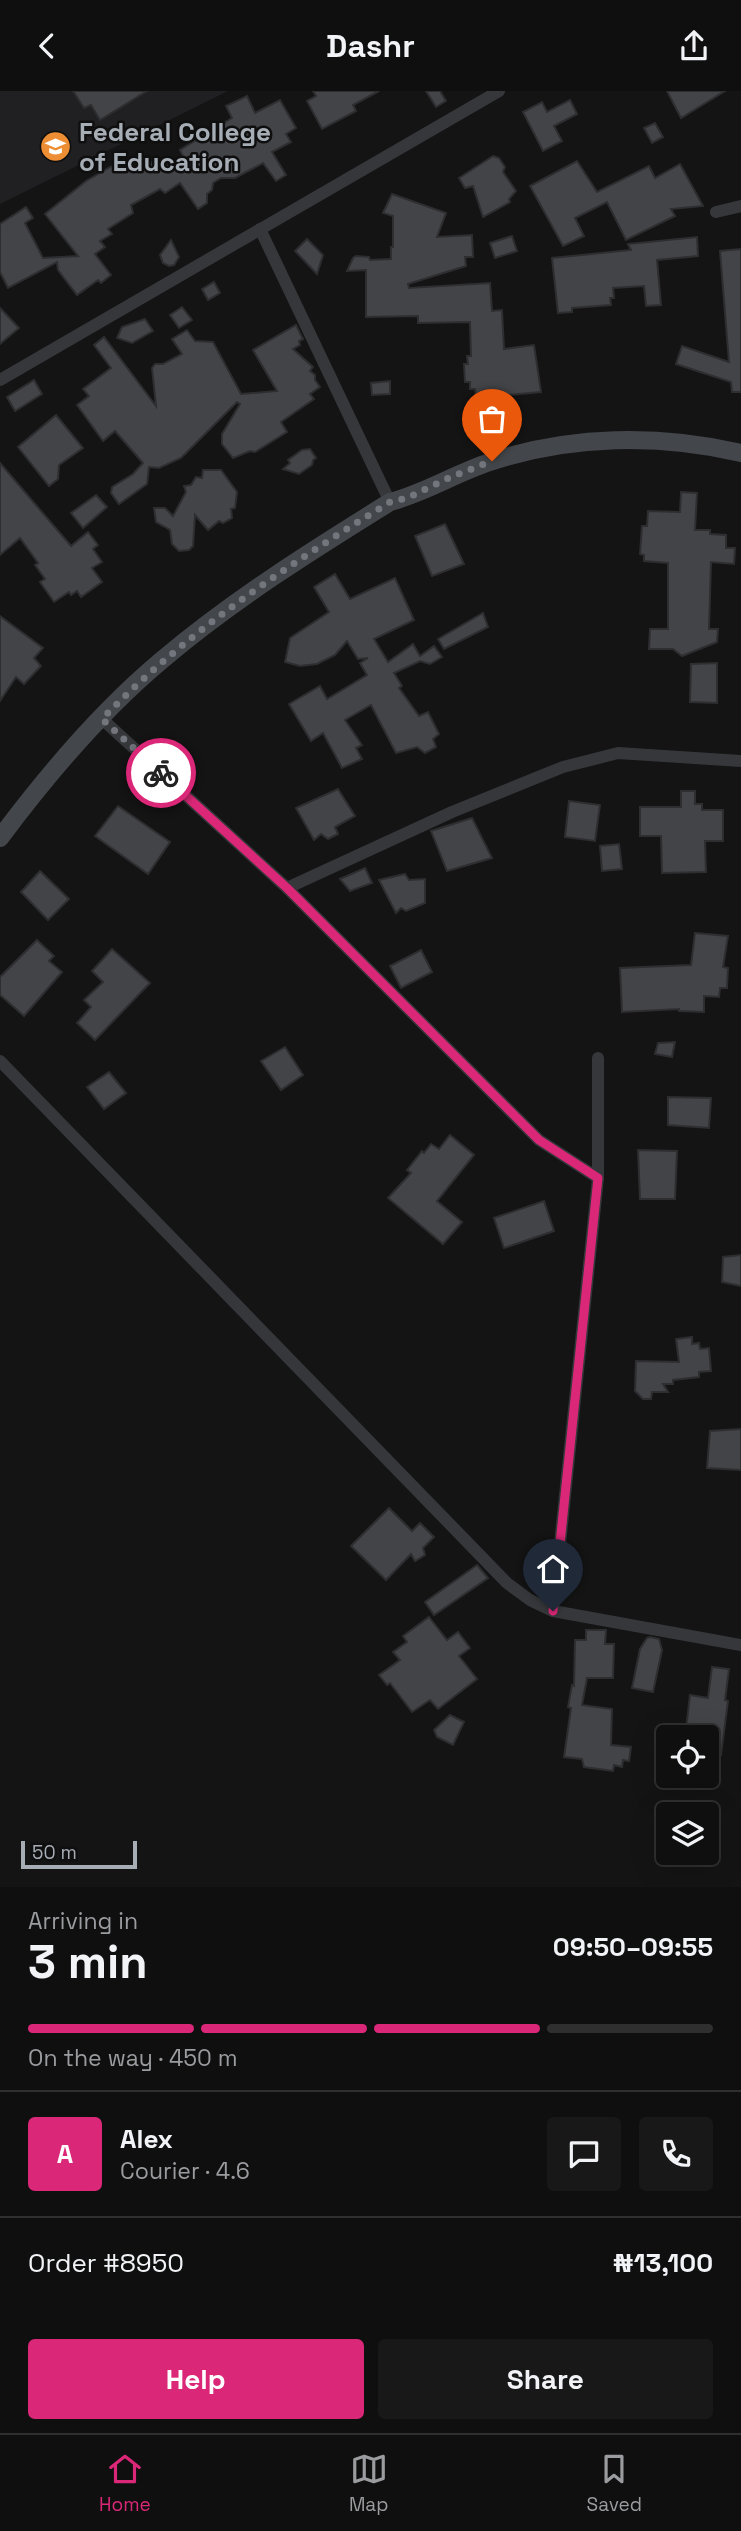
<!DOCTYPE html>
<html lang="en">
<head>
<meta charset="utf-8">
<style>
  :root { --surface:#0f0f10; --page:#181819; --text:#f1f3f6; --muted:#9b9c9f; --line:#2f2f30; --accent:#db2777 }
  body { margin:0; font-family:"Space Grotesk",sans-serif; background:var(--page); color:var(--text); height:100vh; display:flex; flex-direction:column; font-size:26px; white-space:nowrap }
  * { box-sizing:border-box; margin:0 }
  p { font-size:23px; color:var(--muted) }
  .icon { flex:none; width:38px; height:38px; fill:none; stroke:currentColor; stroke-width:2; stroke-linecap:round; stroke-linejoin:round }
  .map { position:relative; height:1796px; overflow:hidden }
  .sheet { display:flex; flex-direction:column; background:var(--surface); flex:1 }
  .sheet>* { flex:none }
  .fabs { position:absolute; left:656px; top:1634px; display:grid; gap:14px }
  .fabs a { display:grid; place-items:center; width:63px; height:63px; border-radius:7px; background:var(--surface); box-shadow:0 7px 28px #0002,0 0 0 2px var(--line); font-size:35px }
  .scale { position:absolute; left:21px; bottom:18px; width:116px; box-sizing:border-box; padding-left:7px; border:4px solid #a6adb5; border-top:0; font-size:19px; line-height:24px; white-space:nowrap; color:#a6adb5; -webkit-text-stroke:5px #0f0f10; paint-order:stroke }
  .pin { position:absolute; display:grid; place-items:center; width:60px; height:60px; color:#fff; margin:-72px -30px; border-radius:50% 50% 50% 0; rotate:-45deg; box-shadow:0 0 7px #0007 }
  .pin .icon { rotate:45deg }
  .courier { position:absolute; display:grid; place-items:center; width:70px; height:70px; margin:-35px; border:5px solid #db2777; border-radius:50%; background:#fff; color:#222; box-shadow:0 2px 9px #0007 }
  .headline em { font-style:normal; font-weight:700 }
  .headline div { display:flex; flex-direction:column-reverse }
  .headline { display:flex; align-items:center; justify-content:space-between; height:119px; padding:0 28px }
  h1 { font-size:46px; font-weight:700; line-height:52px }
  .bar { display:grid; grid-template-columns:repeat(4,1fr); gap:10px 7px; align-content:center; height:84px; padding:0 28px }
  .bar i { height:9px; border-radius:5px; background:var(--line) }
  .bar .selected { background:var(--accent) }
  .bar p { grid-column:span 4 }
  .line { display:flex; align-items:center; gap:18px; padding:0 28px; border-top:2px solid var(--line) }
  .line div { flex:1 }
  .round { display:grid; place-items:center; flex:none; width:74px; height:74px; border-radius:7px; background:var(--page) }
  .button { display:flex; gap:14px; margin-top:auto; padding:14px 28px }
  .button a { flex:1; height:80px; border-radius:7px; background:var(--accent); color:#fff; font-size:28px; font-weight:700; line-height:80px; text-align:center }
  .button a+a { background:var(--page); color:var(--text) }
  header { display:flex; justify-content:space-between; align-items:center; height:91px; padding:0 28px; background:var(--surface); font-size:32px; font-weight:700 }
  .dock { display:flex; justify-content:space-around; align-items:center; height:98px; border-top:2px solid var(--line); background:var(--surface); font-size:19px; color:var(--muted) }
  .dock a { display:grid; justify-items:center; gap:4px }
  .dock .selected { color:var(--accent) }
  .map>svg:first-child { display:block }
  .built { fill:#202022 }
  .building { fill:#434448; stroke:#2e2e31; stroke-width:2 }
  .lines { fill:none; stroke-linecap:round; stroke-linejoin:round }
  .minor { stroke:#35373a; stroke-width:12 }
  .secondary { stroke:#43464a; stroke-width:18 }
  .done { stroke:#73777d; stroke-width:7; stroke-dasharray:0 12.6 }
  .route { stroke:#db2777; stroke-width:9 }
  .labels { text-anchor:middle; stroke-width:5; stroke-linejoin:round; paint-order:stroke }
  .poi-label { font-size:26px; font-weight:bold; fill:#a6adb5; stroke:#0f0f10; text-anchor:start }
</style>
</head>
<body>
<header><svg class="icon" aria-label="back" viewBox="0 0 24 24"><path d="M15 5l-7 7 7 7"/></svg>Dashr<svg class="icon" aria-label="share" viewBox="0 0 24 24"><path d="M12 15V3M7 8l5-5 5 5M5 13v7h14v-7"/></svg></header>
<div class="map">
<svg width="741" height="1796" viewBox="0 0 741 1796">
  <rect width="100%" height="100%" fill="#141415"/>
  <path class="built" d="M 0,0 L 228,0 L 0,113 Z"/>
  <g class="building">
    <path d="M 73,0 L 147,0 L 100,29 L 91,14 L 84,17 Z"/>
    <path d="M 313,0 L 379,0 L 353,14 L 356,20 L 322,38 L 307,10 L 316,5 Z"/>
    <path d="M 426,0 L 440,0 L 446,10 L 436,16 Z"/>
    <path d="M 667,0 L 725,0 L 681,27 Z"/>
    <path d="M 247,5 L 255,22 L 280,9 L 296,37 L 286,43 L 291,51 L 272,61 L 286,84 L 276,90 L 263,72 L 235,87 L 221,87 L 213,92 L 212,99 L 207,103 L 207,112 L 198,118 L 180,92 L 165,102 L 160,98 L 131,114 L 133,122 L 108,138 L 112,143 L 100,150 L 105,156 L 95,163 L 111,184 L 101,192 L 98,189 L 77,204 L 58,179 L 57,171 L 8,197 L 0,181 L 0,133 L 26,116 L 33,127 L 25,132 L 43,167 L 78,165 L 45,123 L 86,90 L 124,68 L 130,78 L 153,71 L 190,80 L 180,59 L 232,27 L 226,15 Z"/>
    <path d="M 570,9 L 577,23 L 554,35 L 562,50 L 543,60 L 523,21 L 542,11 L 547,21 Z"/>
    <path d="M 655,32 L 663,46 L 652,52 L 644,37 Z"/>
    <path d="M 493,65 L 499,67 L 505,76 L 503,81 L 516,100 L 509,108 L 510,111 L 483,126 L 473,95 L 465,97 L 459,87 Z"/>
    <path d="M 577,70 L 597,101 L 649,75 L 655,87 L 680,73 L 703,115 L 671,118 L 675,125 L 626,149 L 607,111 L 575,127 L 584,145 L 563,155 L 530,95 Z"/>
    <path d="M 392,103 L 446,122 L 437,146 L 472,144 L 473,166 L 465,166 L 466,175 L 408,193 L 409,197 L 490,192 L 492,220 L 502,219 L 504,258 L 534,254 L 541,301 L 498,305 L 498,309 L 484,310 L 484,306 L 476,307 L 475,298 L 470,298 L 470,291 L 465,291 L 464,273 L 468,273 L 467,265 L 471,265 L 470,231 L 418,232 L 418,225 L 366,226 L 366,179 L 347,180 L 353,167 L 356,165 L 369,166 L 370,169 L 391,168 L 391,156 L 393,156 L 393,125 L 383,122 Z"/>
    <path d="M 512,145 L 517,160 L 495,167 L 490,152 Z"/>
    <path d="M 697,146 L 698,165 L 657,169 L 661,214 L 646,215 L 644,195 L 613,197 L 614,207 L 610,207 L 611,214 L 572,217 L 572,221 L 558,222 L 552,167 L 631,159 L 628,153 Z"/>
    <path d="M 307,148 L 323,164 L 317,183 L 295,160 Z"/>
    <path d="M 171,149 L 179,166 L 174,174 L 169,175 L 163,172 L 160,164 Z"/>
    <path d="M 741,158 L 741,301 L 732,301 L 731,291 L 676,273 L 682,255 L 729,271 L 720,160 Z"/>
    <path d="M 214,191 L 220,202 L 208,209 L 202,198 Z"/>
    <path d="M 182,216 L 192,229 L 179,237 L 170,224 Z"/>
    <path d="M 0,217 L 19,237 L 0,253 Z"/>
    <path d="M 145,228 L 153,240 L 132,252 L 117,247 L 122,236 Z"/>
    <path d="M 296,234 L 303,248 L 299,250 L 300,254 L 293,258 L 313,276 L 310,280 L 315,284 L 315,289 L 320,296 L 310,303 L 314,308 L 281,331 L 287,341 L 255,361 L 250,360 L 233,367 L 222,353 L 222,343 L 240,313 L 237,311 L 181,367 L 159,377 L 149,376 L 147,393 L 119,413 L 111,402 L 112,396 L 133,383 L 143,372 L 115,340 L 103,350 L 77,314 L 89,305 L 83,298 L 111,277 L 94,254 L 104,246 L 156,315 L 152,277 L 155,273 L 163,273 L 182,263 L 172,248 L 187,239 L 195,250 L 213,251 L 241,303 L 277,300 L 253,259 Z"/>
    <path d="M 34,289 L 42,303 L 15,320 L 7,306 Z"/>
    <path d="M 390,290 L 390,303 L 372,304 L 371,292 Z"/>
    <path d="M 56,324 L 83,357 L 59,374 L 58,388 L 49,395 L 18,356 Z"/>
    <path d="M 310,358 L 316,367 L 313,369 L 312,374 L 299,383 L 283,378 L 290,372 L 288,369 L 302,359 Z"/>
    <path d="M 0,372 L 71,455 L 88,441 L 98,454 L 93,458 L 102,471 L 92,477 L 102,491 L 81,506 L 77,500 L 71,504 L 69,501 L 54,511 L 40,491 L 45,488 L 35,474 L 38,472 L 20,447 L 0,464 Z"/>
    <path d="M 203,379 L 221,379 L 237,401 L 235,417 L 231,418 L 232,427 L 223,432 L 219,430 L 208,439 L 195,424 L 193,455 L 189,459 L 179,460 L 172,453 L 170,439 L 156,431 L 154,417 L 165,417 L 173,425 L 186,401 L 184,395 L 191,394 L 196,386 L 202,387 Z"/>
    <path d="M 681,401 L 697,402 L 695,439 L 710,439 L 710,443 L 726,444 L 726,457 L 735,457 L 734,473 L 711,471 L 709,538 L 718,538 L 717,551 L 682,565 L 673,558 L 649,558 L 650,538 L 668,538 L 668,472 L 644,470 L 644,464 L 640,463 L 642,435 L 647,435 L 648,420 L 680,421 Z"/>
    <path d="M 96,404 L 107,416 L 83,437 L 71,422 Z"/>
    <path d="M 445,433 L 464,473 L 432,485 L 415,445 Z"/>
    <path d="M 335,483 L 350,508 L 395,487 L 414,529 L 374,548 L 388,571 L 413,553 L 420,565 L 434,555 L 442,566 L 430,573 L 420,570 L 394,582 L 402,595 L 399,597 L 419,625 L 428,621 L 439,643 L 433,648 L 436,656 L 425,662 L 417,656 L 396,662 L 371,614 L 345,629 L 362,654 L 356,657 L 362,668 L 342,677 L 323,642 L 311,650 L 289,613 L 320,595 L 327,608 L 367,584 L 360,572 L 368,567 L 358,568 L 347,550 L 335,564 L 317,573 L 300,575 L 285,571 L 290,547 L 329,521 L 314,496 Z"/>
    <path d="M 483,522 L 488,536 L 444,558 L 438,548 Z"/>
    <path d="M 0,525 L 43,557 L 34,567 L 41,575 L 24,593 L 16,586 L 0,610 Z"/>
    <path d="M 717,572 L 717,612 L 690,611 L 691,573 Z"/>
    <path d="M 338,698 L 355,725 L 335,736 L 338,743 L 328,748 L 321,743 L 314,749 L 296,717 Z"/>
    <path d="M 681,700 L 695,700 L 695,713 L 702,713 L 702,719 L 723,719 L 723,750 L 705,750 L 706,781 L 662,782 L 661,745 L 640,745 L 640,716 L 681,716 Z"/>
    <path d="M 569,710 L 600,714 L 595,750 L 565,746 Z"/>
    <path d="M 118,715 L 170,751 L 148,783 L 95,745 Z"/>
    <path d="M 472,727 L 492,767 L 447,780 L 431,740 Z"/>
    <path d="M 619,753 L 622,778 L 602,780 L 600,755 Z"/>
    <path d="M 365,777 L 372,792 L 350,800 L 340,788 Z"/>
    <path d="M 40,780 L 69,808 L 48,829 L 21,801 Z"/>
    <path d="M 405,783 L 409,789 L 425,788 L 425,812 L 406,820 L 401,817 L 396,822 L 379,789 Z"/>
    <path d="M 695,842 L 728,845 L 723,876 L 728,877 L 727,897 L 720,897 L 719,906 L 704,905 L 704,921 L 679,920 L 679,918 L 622,921 L 620,877 L 691,874 Z"/>
    <path d="M 37,849 L 54,865 L 49,870 L 62,881 L 24,925 L 0,904 L 0,886 Z"/>
    <path d="M 112,858 L 150,892 L 95,949 L 77,932 L 91,916 L 84,909 L 103,891 L 92,880 Z"/>
    <path d="M 421,859 L 432,881 L 401,897 L 390,875 Z"/>
    <path d="M 675,951 L 672,966 L 655,963 L 658,952 Z"/>
    <path d="M 285,956 L 303,984 L 281,999 L 261,970 Z"/>
    <path d="M 109,981 L 126,1002 L 104,1018 L 87,996 Z"/>
    <path d="M 668,1006 L 711,1007 L 709,1037 L 668,1034 Z"/>
    <path d="M 450,1044 L 474,1064 L 437,1110 L 462,1131 L 443,1153 L 388,1107 L 411,1082 L 407,1079 L 422,1060 L 424,1062 L 431,1053 L 439,1058 Z"/>
    <path d="M 638,1059 L 677,1060 L 675,1108 L 640,1108 Z"/>
    <path d="M 544,1110 L 554,1140 L 504,1157 L 494,1127 Z"/>
    <path d="M 741,1164 L 741,1195 L 722,1191 L 723,1166 Z"/>
    <path d="M 692,1246 L 692,1253 L 699,1252 L 700,1258 L 709,1257 L 711,1280 L 699,1281 L 699,1286 L 673,1289 L 673,1293 L 663,1293 L 668,1301 L 652,1301 L 651,1308 L 643,1308 L 635,1300 L 636,1270 L 679,1271 L 676,1248 Z"/>
    <path d="M 741,1338 L 741,1379 L 707,1377 L 710,1340 Z"/>
    <path d="M 389,1417 L 412,1440 L 420,1432 L 434,1446 L 423,1457 L 425,1464 L 415,1470 L 411,1463 L 386,1489 L 351,1455 Z"/>
    <path d="M 477,1474 L 488,1487 L 434,1524 L 425,1511 Z"/>
    <path d="M 429,1526 L 447,1549 L 458,1541 L 470,1557 L 459,1565 L 477,1588 L 438,1618 L 430,1609 L 412,1621 L 390,1592 L 387,1594 L 379,1584 L 400,1569 L 393,1561 L 407,1551 L 403,1545 Z"/>
    <path d="M 586,1539 L 606,1539 L 605,1553 L 614,1553 L 613,1587 L 587,1587 L 582,1614 L 612,1618 L 611,1654 L 631,1656 L 629,1670 L 623,1669 L 622,1676 L 614,1674 L 613,1680 L 584,1676 L 582,1668 L 564,1666 L 571,1617 L 568,1616 L 572,1594 L 574,1595 L 575,1549 L 586,1549 Z"/>
    <path d="M 650,1546 L 659,1548 L 662,1559 L 653,1601 L 632,1597 L 640,1558 L 647,1547 Z"/>
    <path d="M 712,1576 L 729,1578 L 725,1609 L 728,1610 L 721,1664 L 718,1663 L 714,1691 L 707,1691 L 707,1647 L 685,1647 L 690,1604 L 708,1607 Z"/>
    <path d="M 450,1624 L 464,1631 L 453,1654 L 437,1646 L 434,1639 Z"/>
  </g>
  <g class="lines">
    <g class="minor">
      <path d="M 716,121 L 741,115"/>
      <path d="M 260,138 L 390,411"/>
      <path d="M 0,289 L 499,0"/>
      <path d="M 102,628 L 287,797 L 539,1049 L 598,1087"/>
      <path d="M 287,797 L 452,721 L 563,676 L 618,662 L 741,670"/>
      <path d="M 0,970 L 507,1492 L 530,1509 L 553,1520 L 741,1554"/>
      <path d="M 553,1520 L 598,1087 L 598,967"/>
    </g>
    <path class="secondary" d="M 0,747 C 47,684 101,620 162,569 C 233,509 311,460 390,411 C 425,402 456,382 490,371 C 571,344 659,343 741,362"/>
  </g>
  <g class="lines">
    <path class="done" d="M 161,682 L 102,628 C 187,540 287,475 390,411 L 407,407 L 451,386 L 492,370"/>
    <path class="route" d="M 161,682 L 287,797 L 539,1049 L 598,1087 L 553,1520"/>
  </g>
  <defs>
    <symbol id="school-disc" viewBox="-11 -11 22 22"><circle r="9.5" fill="#ed8e34" stroke="#0f0f10"/><path d="M0-5L7-2L0 1L-7-2ZM-4 1L0 2.5L4 1V4Q0 6-4 4Z" fill="#fff"/></symbol>
  </defs>
  <g fill-rule="evenodd">
    <use href="#school-disc" x="38" y="38" width="35" height="35"/>
  </g>
  <g class="labels">
    <g class="poi-label">
      <text x="79" y="50">Federal College<tspan x="79" dy="30">of Education</tspan></text>
    </g>
  </g>
</svg>
<div class="fabs">
<a><svg class="icon" aria-label="locate" viewBox="0 0 24 24"><circle cx="12" cy="12" r="6"/><path d="M12 2v4M12 18v4M2 12h4M18 12h4"/></svg></a>
<a><svg class="icon" aria-label="layers" viewBox="0 0 24 24"><path d="M12 4l9 5-9 5-9-5zM3 14l9 5 9-5"/></svg></a>
</div>
<div class="scale">50 m</div>
<div class="pin" style="left:492px;top:370px;background:#ea580c"><svg class="icon" aria-label="bag" viewBox="0 0 24 24"><path d="M5 8h14l-1 12H6zM9 8a3 3 0 0 1 6 0"/></svg></div>
<div class="pin" style="left:553px;top:1520px;background:#1f2937"><svg class="icon" aria-label="home" viewBox="0 0 24 24"><path d="M3 11l9-7 9 7M6 9v11h12V9"/></svg></div>
<div class="courier" style="left:161px;top:682px"><svg class="icon" aria-label="bike" viewBox="0 0 24 24"><circle cx="6" cy="16" r="4"/><circle cx="18" cy="16" r="4"/><path d="M6 16l4-8h5l3 8M10 8l3 8H6M13 5h3"/></svg></div>
</div>
<section class="sheet">
<div class="headline"><div><h1>3 min</h1><p>Arriving in</p></div><em>09:50–09:55</em></div>
<div class="bar"><i class="selected"></i><i class="selected"></i><i class="selected"></i><i></i><p>On the way · 450 m</p></div>
<div class="line" style="height:126px"><b class="round" style="background:var(--accent);color:#fff">A</b><div><b>Alex</b><p>Courier · 4.6</p></div><a class="round"><svg class="icon" aria-label="chat" viewBox="0 0 24 24"><path d="M4 5h16v11H9l-5 4z"/></svg></a><a class="round"><svg class="icon" aria-label="phone" viewBox="0 0 24 24"><path d="M5 4h4l2 5-3 2q2 4 5 5l2-3 5 2v4C11 20 4 13 5 4z"/></svg></a></div>
<div class="line" style="height:91px"><div>Order #8950</div><b>₦13,100</b></div>
<div class="button"><a>Help</a><a>Share</a></div>
</section>
<nav class="dock">
<a class="selected"><svg class="icon" aria-label="home" viewBox="0 0 24 24"><path d="M3 11l9-7 9 7M6 9v11h12V9"/></svg>Home</a>
<a><svg class="icon" aria-label="map" viewBox="0 0 24 24"><path d="M3 6l6-2 6 2 6-2v14l-6 2-6-2-6 2zM9 4v14M15 6v14"/></svg>Map</a>
<a><svg class="icon" aria-label="saved" viewBox="0 0 24 24"><path d="M7 4h10v16l-5-4-5 4z"/></svg>Saved</a>
</nav>
</body>
</html>
